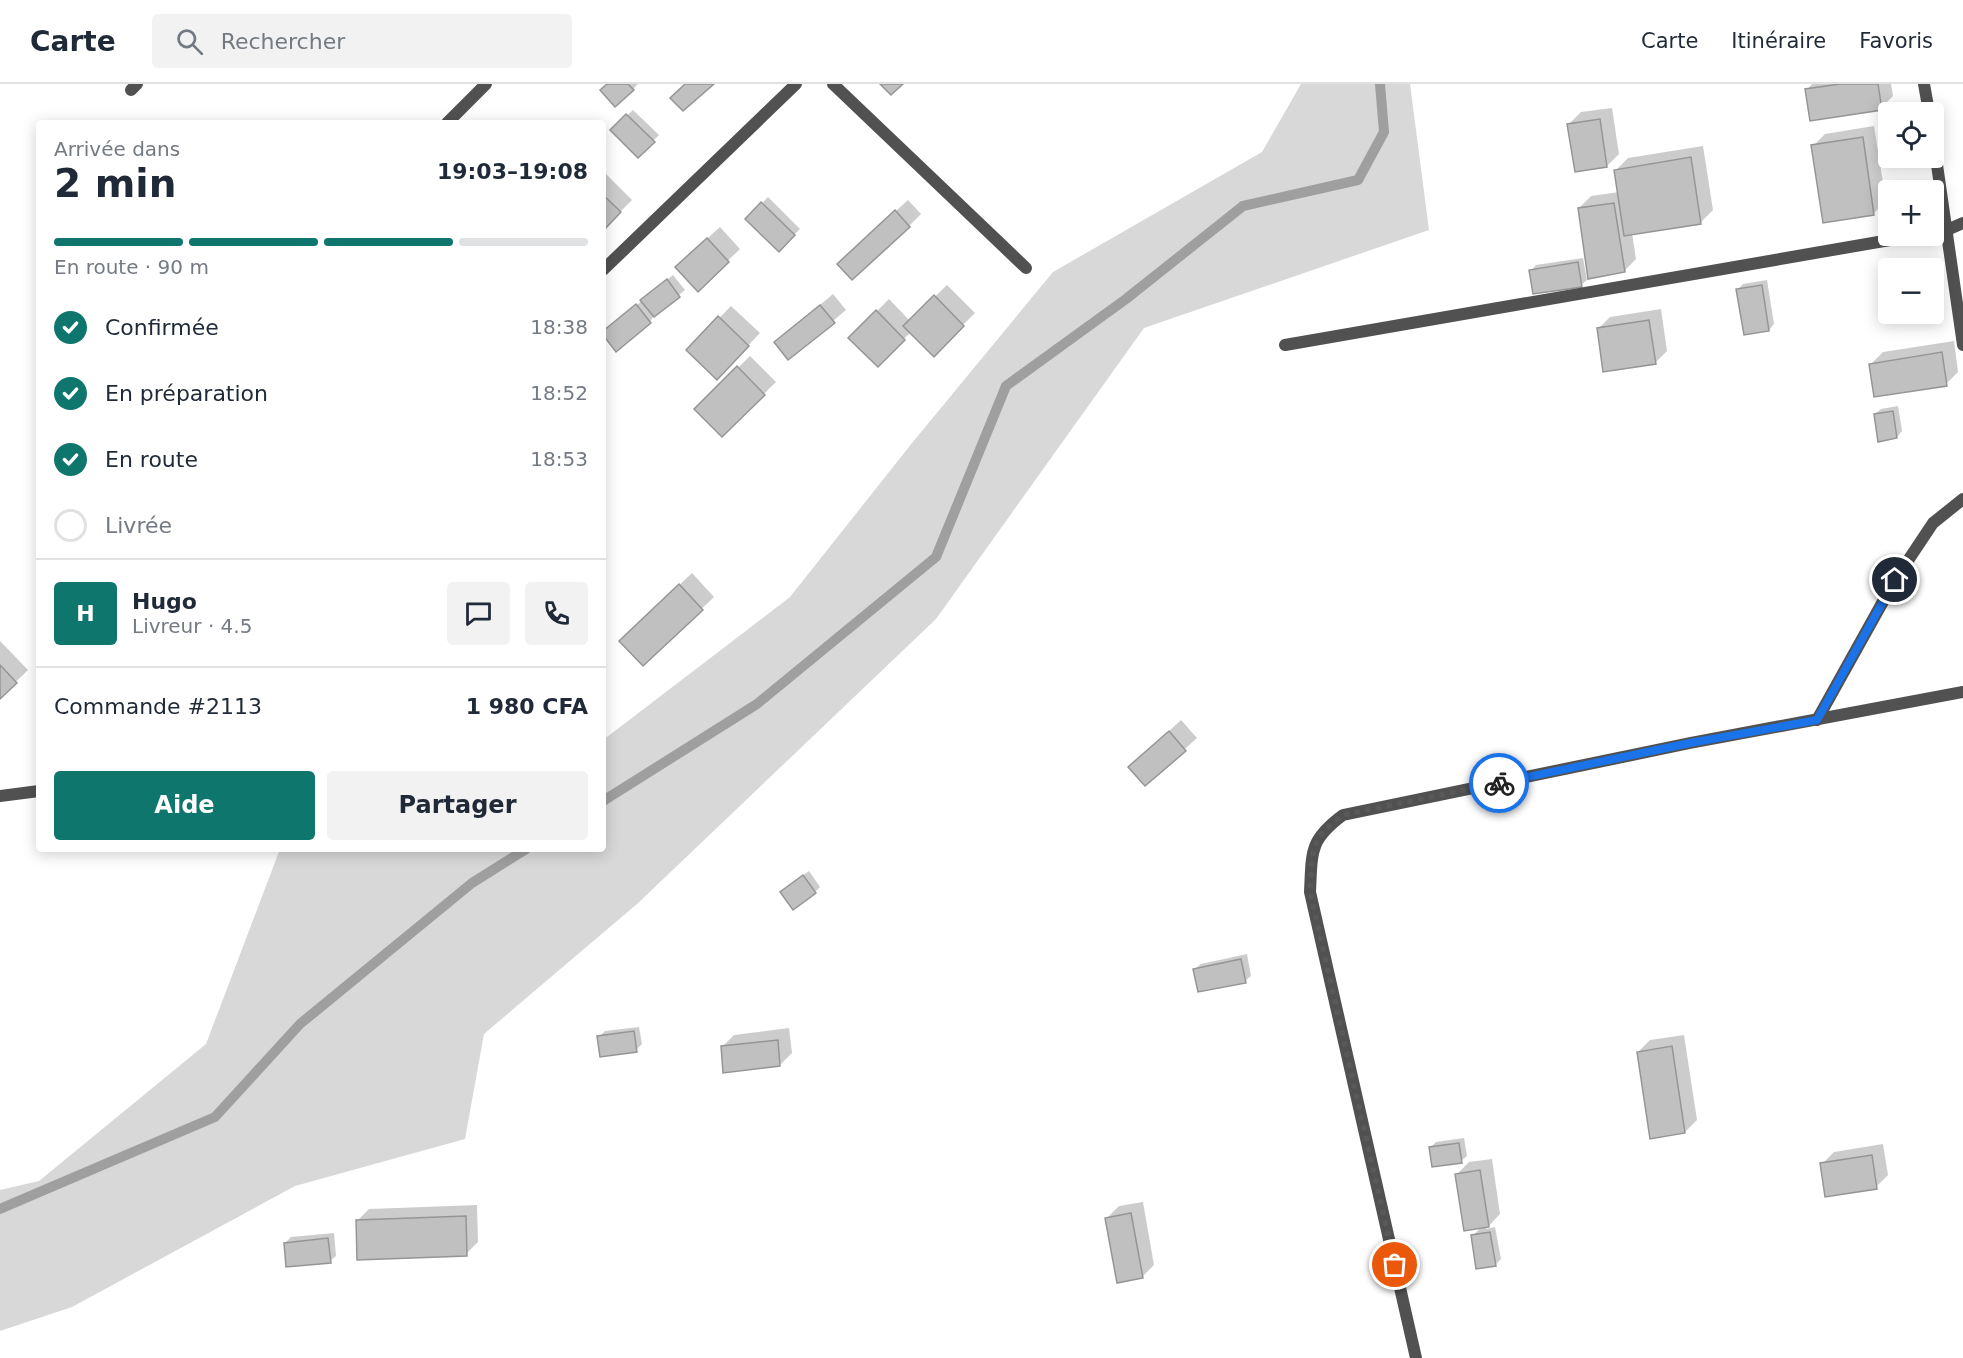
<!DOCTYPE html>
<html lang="fr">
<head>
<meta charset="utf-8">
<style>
  :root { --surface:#fff; --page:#f2f2f3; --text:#1f2937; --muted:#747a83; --line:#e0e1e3; --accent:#0f766e }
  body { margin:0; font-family:"DejaVu Sans",sans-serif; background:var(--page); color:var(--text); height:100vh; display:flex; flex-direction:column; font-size:22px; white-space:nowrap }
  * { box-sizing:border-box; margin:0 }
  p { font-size:20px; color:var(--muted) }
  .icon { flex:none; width:33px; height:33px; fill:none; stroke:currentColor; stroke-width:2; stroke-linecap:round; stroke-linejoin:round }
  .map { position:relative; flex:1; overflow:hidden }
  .details { position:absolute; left:36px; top:36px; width:570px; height:732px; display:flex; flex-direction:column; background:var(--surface); border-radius:6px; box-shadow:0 3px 15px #0003 }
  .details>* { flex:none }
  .buttons { position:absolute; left:1878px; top:18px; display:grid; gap:12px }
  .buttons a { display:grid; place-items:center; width:66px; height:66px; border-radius:6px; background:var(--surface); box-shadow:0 3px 15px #0003; font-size:30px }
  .pin { position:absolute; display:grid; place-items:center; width:51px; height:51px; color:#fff; margin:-26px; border:3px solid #fff; border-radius:50%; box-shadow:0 2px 6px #0007 }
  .courier { position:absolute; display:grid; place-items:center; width:60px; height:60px; margin:-30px; border:4px solid #1a73e8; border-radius:50%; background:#fff; color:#222; box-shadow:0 2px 8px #0007 }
  .head em { font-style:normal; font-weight:700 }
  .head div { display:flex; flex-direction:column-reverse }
  .head { display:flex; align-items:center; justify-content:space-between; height:102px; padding:0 18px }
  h1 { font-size:39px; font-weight:700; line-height:45px }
  .bar { display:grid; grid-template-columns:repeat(4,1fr); gap:9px 6px; align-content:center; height:72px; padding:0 18px }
  .bar i { height:8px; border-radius:4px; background:var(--line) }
  .bar .on { background:var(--accent) }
  .bar p { grid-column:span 4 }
  .line { display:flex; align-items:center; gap:15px; padding:0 18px; border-top:2px solid var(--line) }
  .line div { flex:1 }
  .round { display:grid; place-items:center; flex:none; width:63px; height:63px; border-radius:6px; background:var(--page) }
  ol { padding:0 18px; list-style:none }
  li { display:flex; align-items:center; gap:18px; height:66px }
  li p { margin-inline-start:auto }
  li .icon { padding:6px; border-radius:50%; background:var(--accent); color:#fff; stroke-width:4 }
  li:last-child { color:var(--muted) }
  li i { width:33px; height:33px; border:3px solid var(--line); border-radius:50% }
  .action { display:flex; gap:12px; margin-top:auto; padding:12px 18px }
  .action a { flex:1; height:69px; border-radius:6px; background:var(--accent); color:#fff; font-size:24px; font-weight:700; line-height:69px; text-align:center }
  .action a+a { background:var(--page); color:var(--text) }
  header { display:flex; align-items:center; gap:36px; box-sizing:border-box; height:84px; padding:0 30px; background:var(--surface); border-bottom:2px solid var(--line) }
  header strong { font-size:28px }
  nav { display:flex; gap:33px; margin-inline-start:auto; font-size:21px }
  .search { width:420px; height:54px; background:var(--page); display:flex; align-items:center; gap:15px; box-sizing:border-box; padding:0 21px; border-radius:6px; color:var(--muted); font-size:22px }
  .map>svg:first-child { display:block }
  .green { fill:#d8d8d8 }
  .shadow { fill:#0003 }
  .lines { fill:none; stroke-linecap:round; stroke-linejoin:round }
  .stream { stroke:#9f9f9f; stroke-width:10 }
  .building { fill:#c0c0c0; stroke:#959595; stroke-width:1.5 }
  .street { stroke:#515151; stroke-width:12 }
  .done { stroke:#595959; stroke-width:6; stroke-dasharray:0 10.8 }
  .route { stroke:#1a73e8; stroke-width:8 }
</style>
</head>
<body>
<header>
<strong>Carte</strong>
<div class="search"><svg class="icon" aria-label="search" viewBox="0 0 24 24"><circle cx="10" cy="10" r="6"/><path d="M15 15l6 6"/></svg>Rechercher</div>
<nav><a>Carte</a><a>Itinéraire</a><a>Favoris</a></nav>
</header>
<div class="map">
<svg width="1963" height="1274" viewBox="0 0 1963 1274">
  <rect width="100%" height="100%" fill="#fff"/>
  <path class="green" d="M 1301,0 L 1410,0 L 1429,146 L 1144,244 L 936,535 L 637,820 L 484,950 L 465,1055 L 295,1102 L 72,1223 L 0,1247 L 0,1106 L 39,1097 L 206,960 L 280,765 L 603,765 L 603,656 L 790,513 L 912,359 L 1053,188 L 1262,68 Z"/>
  <g class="shadow">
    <path d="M 608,0 L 638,0 L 633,5 Z"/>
    <path d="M 1812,0 L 1891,0 L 1893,12 L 1881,24 L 1807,6 Z"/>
    <path d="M 1612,24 L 1619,70 L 1607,82 L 1569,40 L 1581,28 Z"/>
    <path d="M 633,26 L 659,51 L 638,72 L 612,46 Z"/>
    <path d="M 1874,42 L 1886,117 L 1874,129 L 1813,62 L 1825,50 Z"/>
    <path d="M 1703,62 L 1713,126 L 1701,138 L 1632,149 L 1636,175 L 1624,187 L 1579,124 L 1591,112 L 1619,108 L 1616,86 L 1628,74 Z"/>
    <path d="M 603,87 L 632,116 L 604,144 L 603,142 Z"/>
    <path d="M 768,113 L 800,145 L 779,166 L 747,135 Z"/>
    <path d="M 908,116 L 921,130 L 909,142 L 851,168 Z"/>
    <path d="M 720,143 L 740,165 L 698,205 L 689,171 Z"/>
    <path d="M 1583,174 L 1587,196 L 1581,201 L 1531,187 L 1536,181 Z"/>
    <path d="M 673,191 L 685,206 L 654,231 L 650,238 L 603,249 Z"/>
    <path d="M 1767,196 L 1774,240 L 1769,246 L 1738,205 L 1743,200 Z"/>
    <path d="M 947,201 L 975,229 L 934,270 L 911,248 L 878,280 L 850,254 L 889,215 L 910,237 Z"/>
    <path d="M 833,210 L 846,226 L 789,274 L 776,258 Z"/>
    <path d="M 731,222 L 760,249 L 717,294 L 688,266 Z"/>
    <path d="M 1661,225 L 1667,267 L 1655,279 L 1598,245 L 1610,233 Z"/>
    <path d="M 1954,257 L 1958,288 L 1946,300 L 1871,280 L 1883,268 Z"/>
    <path d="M 750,272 L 776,298 L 722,351 L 696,325 Z"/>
    <path d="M 1898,322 L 1902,347 L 1897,353 L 1875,330 L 1881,325 Z"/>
    <path d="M 692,489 L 714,513 L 643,580 L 633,545 Z"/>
    <path d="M 0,557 L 28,586 L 0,613 Z"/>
    <path d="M 1181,636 L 1197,654 L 1146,700 L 1130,683 Z"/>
    <path d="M 809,787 L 820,803 L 815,808 L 787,803 Z"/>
    <path d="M 1247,870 L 1251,892 L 1245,897 L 1195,885 L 1201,880 Z"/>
    <path d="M 639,943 L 642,960 L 636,966 L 599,953 L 605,947 Z"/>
    <path d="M 789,944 L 792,969 L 780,981 L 722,963 L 734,951 Z"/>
    <path d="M 1684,951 L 1697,1036 L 1685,1048 L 1638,968 L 1650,956 Z"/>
    <path d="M 1464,1054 L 1467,1072 L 1461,1077 L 1430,1064 L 1436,1058 Z"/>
    <path d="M 1883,1060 L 1888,1091 L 1876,1103 L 1822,1080 L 1834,1068 Z"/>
    <path d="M 1492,1075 L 1500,1130 L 1486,1145 L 1495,1143 L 1501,1175 L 1495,1181 L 1473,1152 L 1481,1143 L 1457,1090 L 1469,1078 Z"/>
    <path d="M 1143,1118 L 1154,1181 L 1142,1193 L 1107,1134 L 1119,1122 Z"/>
    <path d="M 477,1121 L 478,1158 L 466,1170 L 357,1137 L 369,1125 Z"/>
    <path d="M 334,1149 L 336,1172 L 330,1177 L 285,1159 L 291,1153 Z"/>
  </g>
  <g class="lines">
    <g class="stream">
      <path d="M 603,717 L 757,620 L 936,473 L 1006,302 L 1126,215 L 1243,122 L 1358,96 L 1384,48 L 1380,0"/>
      <path d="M 0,1125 L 215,1033 L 300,940 L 472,799 L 526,765"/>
    </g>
  </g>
  <g class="building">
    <path d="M 607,0 L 628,0 L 634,6 L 615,23 L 600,6 Z"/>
    <path d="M 685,0 L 714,0 L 683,27 L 670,14 Z"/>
    <path d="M 880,0 L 903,0 L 891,11 Z"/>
    <path d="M 1840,0 L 1878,0 L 1882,26 L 1810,37 L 1805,5 Z"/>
    <path d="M 626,30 L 655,58 L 638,74 L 610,46 Z"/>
    <path d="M 1600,35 L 1607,83 L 1575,88 L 1567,40 Z"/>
    <path d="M 1863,53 L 1874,131 L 1823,139 L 1811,61 Z"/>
    <path d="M 1691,73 L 1701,140 L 1624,152 L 1614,86 Z"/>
    <path d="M 603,111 L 621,128 L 604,146 L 603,144 Z"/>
    <path d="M 761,118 L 795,151 L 779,168 L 745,135 Z"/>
    <path d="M 1614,119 L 1625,188 L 1588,195 L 1578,124 Z"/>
    <path d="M 895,126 L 910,143 L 852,196 L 837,180 Z"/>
    <path d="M 707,154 L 729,178 L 698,208 L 675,183 Z"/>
    <path d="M 1578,178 L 1582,203 L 1533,210 L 1529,186 Z"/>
    <path d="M 667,195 L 680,213 L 654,233 L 640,216 Z"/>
    <path d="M 1762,201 L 1769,247 L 1744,251 L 1736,205 Z"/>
    <path d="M 934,211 L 964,242 L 934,273 L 903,242 Z"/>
    <path d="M 636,220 L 651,239 L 616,268 L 603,251 L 603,247 Z"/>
    <path d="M 820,221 L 835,239 L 788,276 L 774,258 Z"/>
    <path d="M 876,226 L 905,256 L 878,283 L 848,254 Z"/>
    <path d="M 718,232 L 749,262 L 717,296 L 686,266 Z"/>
    <path d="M 1649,236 L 1656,280 L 1603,288 L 1597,244 Z"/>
    <path d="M 1942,268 L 1947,302 L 1874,313 L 1869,280 Z"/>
    <path d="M 737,282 L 765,311 L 722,353 L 694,325 Z"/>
    <path d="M 1893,327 L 1897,354 L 1878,358 L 1874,330 Z"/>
    <path d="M 679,500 L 703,526 L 643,582 L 619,557 Z"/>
    <path d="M 0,581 L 17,599 L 0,615 Z"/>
    <path d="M 1169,647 L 1186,667 L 1145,702 L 1128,683 Z"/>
    <path d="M 803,791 L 816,809 L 793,826 L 780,808 Z"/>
    <path d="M 1241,875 L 1246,899 L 1198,908 L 1193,885 Z"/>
    <path d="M 634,947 L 637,968 L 600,973 L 597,952 Z"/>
    <path d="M 778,956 L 780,982 L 723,989 L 721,962 Z"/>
    <path d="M 1672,962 L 1685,1049 L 1650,1055 L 1637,968 Z"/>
    <path d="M 1459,1059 L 1462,1079 L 1432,1083 L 1429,1063 Z"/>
    <path d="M 1872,1071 L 1877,1105 L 1825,1113 L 1820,1079 Z"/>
    <path d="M 1480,1086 L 1489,1143 L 1464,1147 L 1455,1090 Z"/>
    <path d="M 1131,1129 L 1143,1194 L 1117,1199 L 1105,1134 Z"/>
    <path d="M 466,1132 L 467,1172 L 357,1176 L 356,1136 Z"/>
    <path d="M 1490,1148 L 1496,1182 L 1476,1185 L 1471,1151 Z"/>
    <path d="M 328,1154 L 331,1179 L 286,1183 L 284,1159 Z"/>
  </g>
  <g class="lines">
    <g class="street">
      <path d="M 833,0 L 1026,184"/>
      <path d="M 1924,0 L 1929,28"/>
      <path d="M 131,6 L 137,0"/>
      <path d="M 447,39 L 486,0"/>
      <path d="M 1934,60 L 1963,261"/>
      <path d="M 1934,148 L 1947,146 L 1963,139"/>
      <path d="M 603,186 L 796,0"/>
      <path d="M 1285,261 L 1913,152"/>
      <path d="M 1817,636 L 1895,496 L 1933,439 L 1963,415"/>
      <path d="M 0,712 L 39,707"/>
      <path d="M 1416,1274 L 1310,808 C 1312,768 1309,756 1343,731 L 1690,659 L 1963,608"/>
    </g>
  </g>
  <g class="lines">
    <path class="done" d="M 1395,1181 L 1310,808 C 1313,768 1308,756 1343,731 L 1499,699"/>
    <path class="route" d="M 1499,699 L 1690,659 L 1817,636 L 1895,496"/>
  </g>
</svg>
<div class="buttons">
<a><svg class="icon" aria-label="locate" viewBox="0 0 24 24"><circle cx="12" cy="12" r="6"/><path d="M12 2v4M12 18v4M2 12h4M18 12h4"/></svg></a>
<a>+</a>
<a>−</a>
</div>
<div class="pin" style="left:1395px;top:1181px;background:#ea580c"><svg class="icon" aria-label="bag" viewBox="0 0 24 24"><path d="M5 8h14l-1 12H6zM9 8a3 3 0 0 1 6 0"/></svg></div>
<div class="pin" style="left:1895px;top:496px;background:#1f2937"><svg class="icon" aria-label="home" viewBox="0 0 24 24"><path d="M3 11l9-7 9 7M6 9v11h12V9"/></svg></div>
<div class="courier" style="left:1499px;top:699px"><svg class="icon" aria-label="bike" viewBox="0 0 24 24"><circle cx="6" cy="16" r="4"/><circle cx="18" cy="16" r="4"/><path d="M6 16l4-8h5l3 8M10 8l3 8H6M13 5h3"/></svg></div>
<section class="details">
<div class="head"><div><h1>2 min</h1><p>Arrivée dans</p></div><em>19:03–19:08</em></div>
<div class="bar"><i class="on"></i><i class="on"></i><i class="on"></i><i></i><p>En route · 90 m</p></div>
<ol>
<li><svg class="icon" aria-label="check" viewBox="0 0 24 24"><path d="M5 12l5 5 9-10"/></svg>Confirmée<p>18:38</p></li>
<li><svg class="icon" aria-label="check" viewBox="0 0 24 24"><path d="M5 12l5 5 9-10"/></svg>En préparation<p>18:52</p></li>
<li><svg class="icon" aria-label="check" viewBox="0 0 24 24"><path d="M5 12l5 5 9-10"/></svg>En route<p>18:53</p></li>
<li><i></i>Livrée</li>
</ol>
<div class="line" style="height:108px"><b class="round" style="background:var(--accent);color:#fff">H</b><div><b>Hugo</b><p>Livreur · 4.5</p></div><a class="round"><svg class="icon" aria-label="chat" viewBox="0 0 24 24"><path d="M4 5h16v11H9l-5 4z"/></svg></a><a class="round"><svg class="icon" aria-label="phone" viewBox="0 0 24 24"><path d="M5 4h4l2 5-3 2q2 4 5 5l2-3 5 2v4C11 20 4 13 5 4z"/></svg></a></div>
<div class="line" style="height:78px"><div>Commande #2113</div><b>1 980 CFA</b></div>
<div class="action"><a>Aide</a><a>Partager</a></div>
</section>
</div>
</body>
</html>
